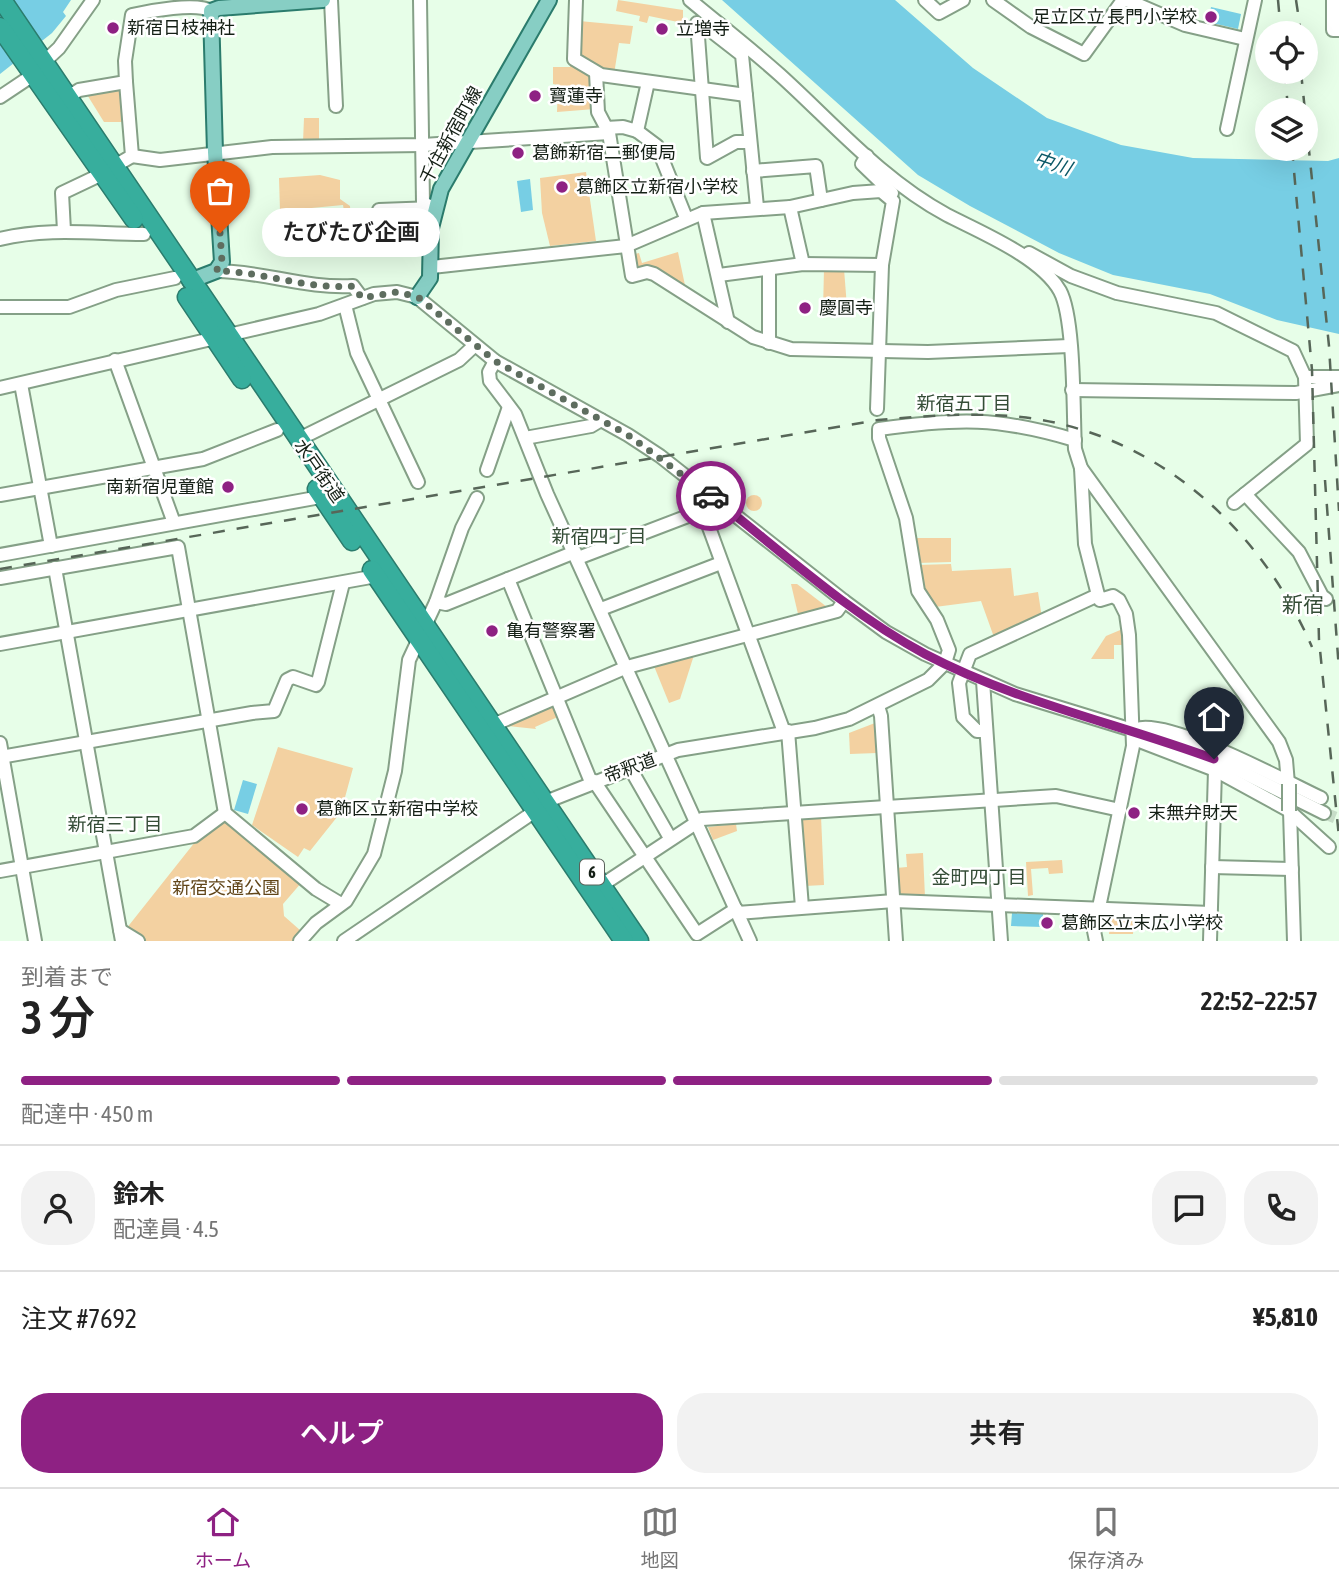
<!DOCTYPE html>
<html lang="ja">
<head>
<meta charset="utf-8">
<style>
  :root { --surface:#fff; --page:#f2f2f2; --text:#222; --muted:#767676; --line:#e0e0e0; --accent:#8e2183 }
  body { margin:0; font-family:"Asap Condensed","Noto Sans JP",sans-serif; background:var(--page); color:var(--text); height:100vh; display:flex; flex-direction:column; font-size:26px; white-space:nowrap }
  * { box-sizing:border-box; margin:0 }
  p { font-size:23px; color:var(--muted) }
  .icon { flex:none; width:38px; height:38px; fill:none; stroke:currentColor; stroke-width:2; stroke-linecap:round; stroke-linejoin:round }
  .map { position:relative; height:941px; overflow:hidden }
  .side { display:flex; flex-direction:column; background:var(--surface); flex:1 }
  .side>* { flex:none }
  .tools { position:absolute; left:1255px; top:21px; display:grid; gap:14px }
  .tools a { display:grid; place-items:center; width:63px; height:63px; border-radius:50%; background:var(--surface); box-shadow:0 7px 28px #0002; font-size:35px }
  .pin { position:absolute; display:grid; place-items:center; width:60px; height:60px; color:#fff; margin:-72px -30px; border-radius:50% 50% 50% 0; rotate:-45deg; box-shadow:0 0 7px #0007 }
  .pin .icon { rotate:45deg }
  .courier { position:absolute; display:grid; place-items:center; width:70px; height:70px; margin:-35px; border:5px solid #8e2183; border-radius:50%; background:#fff; color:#222; box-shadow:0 2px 9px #0007 }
  .bubble { position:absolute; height:49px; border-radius:24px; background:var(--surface); box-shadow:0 7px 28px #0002; font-size:23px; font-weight:600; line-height:49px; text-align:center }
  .head em { font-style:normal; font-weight:600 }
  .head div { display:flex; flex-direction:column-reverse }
  .head { display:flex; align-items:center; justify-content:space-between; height:119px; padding:0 21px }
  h1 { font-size:46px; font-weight:600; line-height:52px }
  .bar { display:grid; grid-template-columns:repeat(4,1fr); gap:10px 7px; align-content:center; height:84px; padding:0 21px }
  .bar i { height:9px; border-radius:5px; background:var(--line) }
  .bar .selected { background:var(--accent) }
  .bar p { grid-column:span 4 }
  .line { display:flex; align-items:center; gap:18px; padding:0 21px; border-top:2px solid var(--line) }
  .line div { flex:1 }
  .round { display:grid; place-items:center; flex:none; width:74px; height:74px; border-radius:28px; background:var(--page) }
  .action { display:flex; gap:14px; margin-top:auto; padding:14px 21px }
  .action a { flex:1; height:80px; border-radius:28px; background:var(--accent); color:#fff; font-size:28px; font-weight:600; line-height:80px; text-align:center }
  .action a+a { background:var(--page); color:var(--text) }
  .dock { display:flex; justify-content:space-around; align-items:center; height:98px; border-top:2px solid var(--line); background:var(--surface); font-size:19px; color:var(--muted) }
  .dock a { display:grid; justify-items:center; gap:4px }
  .dock .selected { color:var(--accent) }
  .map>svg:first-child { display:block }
  .green { fill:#f3d1a1 }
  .water { fill:#77cee4 }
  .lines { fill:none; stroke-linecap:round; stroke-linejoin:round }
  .minor-tunnel { stroke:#c7ddc8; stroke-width:12; stroke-dasharray:12 6; stroke-linecap:butt }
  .minor-casing { stroke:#85a087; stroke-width:16 }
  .major-casing { stroke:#2b7c6d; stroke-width:18 }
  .highway-casing { stroke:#2b7c6d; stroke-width:21 }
  .minor { stroke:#fff; stroke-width:12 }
  .major { stroke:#87cec4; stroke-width:14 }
  .highway { stroke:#37ae9d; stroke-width:18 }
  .rail { stroke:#576658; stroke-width:2.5; stroke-dasharray:12 12; stroke-linecap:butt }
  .minor-bridge-casing { stroke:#85a087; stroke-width:16; stroke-linecap:butt }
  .minor-bridge { stroke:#fff; stroke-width:12 }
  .done { stroke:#5e6d5f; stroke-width:7; stroke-dasharray:0 12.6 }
  .route { stroke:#8e2183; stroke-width:9 }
  .poi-dot { fill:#8e2183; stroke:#fff; stroke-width:2.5 }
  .labels { text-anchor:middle; stroke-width:5; stroke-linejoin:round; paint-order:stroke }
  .shield { fill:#fff; stroke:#5a625b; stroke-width:2 }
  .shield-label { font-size:16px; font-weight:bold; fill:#141f15 }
  .poi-label { font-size:18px; fill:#141f15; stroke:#fff; text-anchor:start }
  .street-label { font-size:18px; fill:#141f15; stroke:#fff }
  .park-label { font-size:18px; fill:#614518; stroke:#fff }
  .water-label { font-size:19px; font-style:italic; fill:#0b5867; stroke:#fff }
  .neighbourhood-label { font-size:19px; fill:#354d37; stroke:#fff }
  .quarter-label { font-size:21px; fill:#354d37; stroke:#fff }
</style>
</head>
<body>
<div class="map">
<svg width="1339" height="941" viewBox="0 0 1339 941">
  <rect width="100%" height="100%" fill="#e7fee8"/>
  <g class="green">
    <path d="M 618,0 L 683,10 L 683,27 L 678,26 L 678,22 L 649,16 L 647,23 L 639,21 L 640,16 L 616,11 Z"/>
    <path d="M 579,21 L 633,26 L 630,44 L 619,43 L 614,74 L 605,73 L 576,56 Z"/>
    <path d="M 571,62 L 593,75 L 595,109 L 557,112 L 558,85 L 553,84 L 553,67 L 570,67 Z"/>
    <path d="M 122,89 L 125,122 L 104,122 L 86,93 Z"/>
    <path d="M 304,118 L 319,118 L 319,143 L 303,142 Z"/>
    <path d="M 586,172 L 596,241 L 550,246 L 542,213 L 540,178 Z"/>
    <path d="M 320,175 L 340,180 L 340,199 L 350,206 L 351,224 L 346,224 L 343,205 L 280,211 L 279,178 Z"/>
    <path d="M 678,252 L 686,290 L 638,270 L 631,255 L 639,253 L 642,263 Z"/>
    <path d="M 824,269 L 844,269 L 847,307 L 823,310 Z"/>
    <circle cx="754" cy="503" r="8"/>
    <path d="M 913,538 L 951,538 L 951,562 L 917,563 Z"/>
    <path d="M 951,564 L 952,571 L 1011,568 L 1014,596 L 1038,592 L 1042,618 L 995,640 L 981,601 L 935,607 L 919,582 L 917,565 Z"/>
    <path d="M 791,584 L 797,584 L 827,607 L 798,614 Z"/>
    <path d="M 1125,628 L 1127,645 L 1114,645 L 1114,659 L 1091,659 L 1106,636 Z"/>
    <path d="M 694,655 L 680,699 L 669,703 L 654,666 Z"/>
    <path d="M 555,705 L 560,716 L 535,727 L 536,729 L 507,726 Z"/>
    <path d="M 875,723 L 877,753 L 850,754 L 849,733 Z"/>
    <path d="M 278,747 L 353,768 L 341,812 L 310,851 L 304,848 L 298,857 L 252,825 Z"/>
    <path d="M 821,816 L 824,885 L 805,886 L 801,822 L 804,817 Z"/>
    <path d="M 224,820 L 229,820 L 302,882 L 283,904 L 284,916 L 301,931 L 293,941 L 146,941 L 126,929 L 195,842 Z"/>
    <path d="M 736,824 L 737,831 L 713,840 L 708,827 Z"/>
    <path d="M 923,853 L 925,897 L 902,897 L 897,892 L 896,868 L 907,867 L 906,854 Z"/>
    <path d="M 1062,860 L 1063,873 L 1049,874 L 1048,868 L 1031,869 L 1033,895 L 1028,896 L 1026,862 Z"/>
    <path d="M 1112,912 L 1134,912 L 1133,934 L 1109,934 Z"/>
  </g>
  <g class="water">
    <path d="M 0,0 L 71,0 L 63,12 L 66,16 L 52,33 L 0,74 Z"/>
    <path d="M 722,0 L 895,0 L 973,68 L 1047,118 L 1121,145 L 1193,158 L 1328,161 L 1339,158 L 1339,334 L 1277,320 L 1210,294 L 1113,275 L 1059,253 L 970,206 L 918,175 Z"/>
    <path d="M 1211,7 L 1241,14 L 1238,29 L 1208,22 Z"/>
    <path d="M 530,179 L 533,210 L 521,212 L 517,181 Z"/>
    <path d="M 243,780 L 257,784 L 248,814 L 234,810 Z"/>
    <path d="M 1012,913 L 1043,914 L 1043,927 L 1011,926 Z"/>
  </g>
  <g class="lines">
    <path class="minor-tunnel" d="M 1324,813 L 1339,819"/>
    <defs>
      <g id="minor">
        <path d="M 331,0 L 336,106"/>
        <path d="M 420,0 L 423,203 L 434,208"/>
        <path d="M 576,0 L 574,59 L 601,75 L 746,95"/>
        <path d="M 690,0 C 720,25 751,49 780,75 C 833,123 882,180 947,215 C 980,232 1041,257 1060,291 C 1075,319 1073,412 1075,449 L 1081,468 L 1279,742 L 1286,760 L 1288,784"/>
        <path d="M 925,0 L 939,13 L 963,0"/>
        <path d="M 993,0 L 1031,27 L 1084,54 L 1123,0"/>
        <path d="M 1127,0 L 1185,25 L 1245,39"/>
        <path d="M 1333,0 L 1333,30 L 1339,30"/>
        <path d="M 697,23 L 707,158 L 736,142 L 749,142"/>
        <path d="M 721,26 L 715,34 L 742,55 L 757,207"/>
        <path d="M 44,62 L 59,48 L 93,0"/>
        <path d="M 596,73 L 598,112 L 609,133 L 632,276 L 647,272 L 654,274 L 753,337 L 791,349 L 928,352 L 1069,346"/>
        <path d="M 0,97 L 33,75"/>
        <path d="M 68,97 L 79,90 L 126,82 L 125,61 L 132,15 C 149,11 197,2 211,11"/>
        <path d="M 606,128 L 623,127 L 637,131 L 648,82"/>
        <path d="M 1227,129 L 1255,0"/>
        <path d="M 637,131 L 657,146 L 686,218"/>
        <path d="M 132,156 L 160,160 L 272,147 L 423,145 L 609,133"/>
        <path d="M 867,156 L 862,164 L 892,193"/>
        <path d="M 113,167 L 132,156 L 126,82"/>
        <path d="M 753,171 L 816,166 L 821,200"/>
        <path d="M 790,207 L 803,264"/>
        <path d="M 379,210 L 434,208"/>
        <path d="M 703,213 L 728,322"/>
        <path d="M 64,231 L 62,193 L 102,174"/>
        <path d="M 0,239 C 49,227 95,234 144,234"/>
        <path d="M 1029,253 L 1071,276 L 1117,293 L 1216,313 L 1293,351 L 1305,377 L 1307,444 L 1234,503"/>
        <path d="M 432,267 L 626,246 L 703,213 L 790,207 L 853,193 L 881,191 L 893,201 L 882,265 L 877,409"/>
        <path d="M 216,271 C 262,271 306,289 353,286 L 362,298"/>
        <path d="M 719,275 L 803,264 L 882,265"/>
        <path d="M 345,305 L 357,353 L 418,482"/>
        <path d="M 0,307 L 69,307 L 116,290 L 175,278"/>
        <path d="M 769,343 L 769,269"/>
        <path d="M 115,360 L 174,523"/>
        <path d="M 495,361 L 489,372 L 490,381 L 515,414 L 547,494 L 750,941"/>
        <path d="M 1305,377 L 1339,377"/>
        <path d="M 21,384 L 51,546"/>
        <path d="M 0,388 L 319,314 L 374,294 L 397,292 L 417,297 L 495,361 L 628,435 L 660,456 L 844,601 L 886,632 L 925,654 L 1015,694 L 1155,737 L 1224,763 L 1324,813"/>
        <path d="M 1072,390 L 1296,393 L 1339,385"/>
        <path d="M 525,438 L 591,426 L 601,420"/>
        <path d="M 297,440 L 459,360 L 474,346"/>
        <path d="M 1081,468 L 1085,544 L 1098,595 L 1100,600 L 1113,596 L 1119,600 L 1126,614 L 1129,635 L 1133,746 L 1094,931 L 1096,941"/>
        <path d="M 487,470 L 509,407"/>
        <path d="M 1245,494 L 1299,552 L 1322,596 L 1326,599"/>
        <path d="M 0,495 L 203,459 L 277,430"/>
        <path d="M 703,511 L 784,732"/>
        <path d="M 0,555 L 326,496"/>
        <path d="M 578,558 L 709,508"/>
        <path d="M 55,568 L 122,941"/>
        <path d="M 0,578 L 178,547 L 225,813 L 316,889 L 341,904"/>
        <path d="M 508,579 L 591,782"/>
        <path d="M 436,602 L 446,604 L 575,552"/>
        <path d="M 601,609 L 721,563"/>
        <path d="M 0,644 L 382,575"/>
        <path d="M 983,681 L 1001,941"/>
        <path d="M 878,706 L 881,716 L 896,941"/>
        <path d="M 493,725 L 627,667 L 837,611 L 844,601"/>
        <path d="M 1137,729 C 1168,718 1287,782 1321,798"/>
        <path d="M 788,731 L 802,907"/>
        <path d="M 986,731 L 977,731 L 963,717 L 959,683 L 970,654 L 1098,595"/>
        <path d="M 1134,731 L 1142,742 L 1215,770 L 1288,810 L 1329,847"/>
        <path d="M 0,743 L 35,941"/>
        <path d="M 0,757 L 252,713 L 274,711 L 287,680 L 293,677 L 316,685 L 318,682 L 343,583"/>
        <path d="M 630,768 L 670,838"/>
        <path d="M 594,781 L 697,934 L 736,909"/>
        <path d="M 1290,811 L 1294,941"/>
        <path d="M 1212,867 L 1292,869"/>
        <path d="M 0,871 L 194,836 L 225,813"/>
        <path d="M 602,885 L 702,819 L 1056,796 L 1120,810"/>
        <path d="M 737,913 L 894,901 L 1211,913"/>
        <path d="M 120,930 L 138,941"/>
        <path d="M 300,941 L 316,923 L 346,901 L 374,854 L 395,771 L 409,660 L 436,602 L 462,528 L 477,498"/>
        <path d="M 344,941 L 553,799 L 678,750 L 815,728 L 849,719 L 928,680 L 945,663 L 949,650 L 937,620 L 918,591 L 906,518 L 879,438 L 879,429 C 958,418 998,417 1075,440"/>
        <path d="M 1210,941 L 1215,770"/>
      </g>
      <g id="major">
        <path d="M 190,281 L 216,271 L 222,262 L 215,152 L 211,11 L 219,8 L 323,0"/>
        <path d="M 417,297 L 430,278 L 431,228 L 441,189 L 549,0"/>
      </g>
      <g id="highway">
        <path d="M 2,0 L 639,941"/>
        <path d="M 0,27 L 134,219"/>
        <path d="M 187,297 L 242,379"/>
        <path d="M 317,489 L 352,541"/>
        <path d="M 372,570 L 624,941"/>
      </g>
    </defs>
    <use href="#minor" class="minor-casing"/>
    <use href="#major" class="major-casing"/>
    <use href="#highway" class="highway-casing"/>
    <use href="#minor" class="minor"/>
    <use href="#major" class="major"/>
    <use href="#highway" class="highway"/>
    <g class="rail">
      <path d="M 1278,0 L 1281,33"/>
      <path d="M 1296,0 L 1301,33"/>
      <path d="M 1285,72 L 1288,110"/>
      <path d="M 1301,72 L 1329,346 L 1339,511"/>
      <path d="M 1292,149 L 1312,370 L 1319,640 L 1339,837"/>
      <path d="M 1325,480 L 1339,670"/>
      <path d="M 0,569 L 878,420 C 926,416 973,412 1021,417 C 1155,432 1260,527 1312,647"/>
    </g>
    <defs>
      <path id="minor-bridge" d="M 1289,811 L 1289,784"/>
    </defs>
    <use href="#minor-bridge" class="minor-bridge-casing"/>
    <use href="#minor-bridge" class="minor-bridge"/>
  </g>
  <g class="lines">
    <path class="done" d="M 220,233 L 222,262 L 216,271 C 262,271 306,290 353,286 L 362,298 L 397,292 L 418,297 L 495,361 L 628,435 L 711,496"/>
    <path class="route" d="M 711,496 C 780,550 847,612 925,654 C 1016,702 1117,723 1214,759"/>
  </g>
  <g class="poi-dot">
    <circle cx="1211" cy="17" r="7"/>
    <circle cx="113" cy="28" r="7"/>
    <circle cx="662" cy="29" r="7"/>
    <circle cx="535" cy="96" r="7"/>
    <circle cx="518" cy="153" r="7"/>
    <circle cx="562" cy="187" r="7"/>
    <circle cx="805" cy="308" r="7"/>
    <circle cx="228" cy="487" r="7"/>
    <circle cx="492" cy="631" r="7"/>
    <circle cx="302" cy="809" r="7"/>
    <circle cx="1134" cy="813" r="7"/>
    <circle cx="1047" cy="923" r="7"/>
  </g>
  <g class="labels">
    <rect class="shield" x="580" y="859.5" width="24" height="25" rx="5"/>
    <g class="shield-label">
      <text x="592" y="878">6</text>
    </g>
    <g class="poi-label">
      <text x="1197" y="23" text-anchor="end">足立区立 長門小学校</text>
      <text x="127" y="34">新宿日枝神社</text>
      <text x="676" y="35">立増寺</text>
      <text x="549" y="102">寶蓮寺</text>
      <text x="532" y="159">葛飾新宿二郵便局</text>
      <text x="576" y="193">葛飾区立新宿小学校</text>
      <text x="819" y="314">慶圓寺</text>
      <text x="214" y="493" text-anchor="end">南新宿児童館</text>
      <text x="506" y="637">亀有警察署</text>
      <text x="316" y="815">葛飾区立新宿中学校</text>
      <text x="1148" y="819">末無弁財天</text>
      <text x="1061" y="929">葛飾区立末広小学校</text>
    </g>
    <g class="street-label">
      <text transform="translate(451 135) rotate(-61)" y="6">千住新宿町線</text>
      <text transform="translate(319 471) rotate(55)" y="6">水戸街道</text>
      <text transform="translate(630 768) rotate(-20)" y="6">帝釈道</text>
    </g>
    <g class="park-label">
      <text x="226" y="894">新宿交通公園</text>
    </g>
    <g class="water-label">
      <text transform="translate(1053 163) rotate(19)" y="7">中川</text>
    </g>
    <g class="neighbourhood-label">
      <text x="964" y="410">新宿五丁目</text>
      <text x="599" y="543">新宿四丁目</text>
      <text x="115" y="831">新宿三丁目</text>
      <text x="979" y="884">金町四丁目</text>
    </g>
    <g class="quarter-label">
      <text x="1303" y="612">新宿</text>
    </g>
  </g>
</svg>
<div class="tools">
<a><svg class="icon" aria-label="locate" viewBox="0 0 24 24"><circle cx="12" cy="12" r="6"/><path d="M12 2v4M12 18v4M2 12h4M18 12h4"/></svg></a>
<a><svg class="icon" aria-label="layers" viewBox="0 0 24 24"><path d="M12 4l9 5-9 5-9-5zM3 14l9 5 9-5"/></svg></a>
</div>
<div class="pin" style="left:220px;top:233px;background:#ea580c"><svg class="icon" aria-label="bag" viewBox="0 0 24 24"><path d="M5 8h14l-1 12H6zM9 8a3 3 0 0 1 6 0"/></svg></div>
<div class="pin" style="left:1214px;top:759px;background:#1f2937"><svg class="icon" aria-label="home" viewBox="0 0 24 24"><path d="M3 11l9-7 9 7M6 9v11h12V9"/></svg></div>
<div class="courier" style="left:711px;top:496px"><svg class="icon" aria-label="car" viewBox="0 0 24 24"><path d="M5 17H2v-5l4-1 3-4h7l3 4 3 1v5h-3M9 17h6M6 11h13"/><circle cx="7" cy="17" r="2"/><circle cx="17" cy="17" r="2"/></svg></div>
<div class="bubble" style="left:262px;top:208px;width:178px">たびたび企画</div>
</div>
<section class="side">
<div class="head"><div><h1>3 分</h1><p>到着まで</p></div><em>22:52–22:57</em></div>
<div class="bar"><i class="selected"></i><i class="selected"></i><i class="selected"></i><i></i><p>配達中 · 450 m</p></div>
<div class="line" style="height:126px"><a class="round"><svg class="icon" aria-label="person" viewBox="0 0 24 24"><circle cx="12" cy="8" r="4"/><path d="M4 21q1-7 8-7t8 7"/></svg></a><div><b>鈴木</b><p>配達員 · 4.5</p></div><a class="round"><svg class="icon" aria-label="chat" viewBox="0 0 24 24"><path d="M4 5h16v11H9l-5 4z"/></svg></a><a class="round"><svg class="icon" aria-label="phone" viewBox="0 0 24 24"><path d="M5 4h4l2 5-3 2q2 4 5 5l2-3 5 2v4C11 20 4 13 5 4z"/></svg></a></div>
<div class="line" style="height:91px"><div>注文 #7692</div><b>¥5,810</b></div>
<div class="action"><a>ヘルプ</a><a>共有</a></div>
</section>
<nav class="dock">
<a class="selected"><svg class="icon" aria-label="home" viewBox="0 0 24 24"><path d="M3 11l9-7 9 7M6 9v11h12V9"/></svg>ホーム</a>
<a><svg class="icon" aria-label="map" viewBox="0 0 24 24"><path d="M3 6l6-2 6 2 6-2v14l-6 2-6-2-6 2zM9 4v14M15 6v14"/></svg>地図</a>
<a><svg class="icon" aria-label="saved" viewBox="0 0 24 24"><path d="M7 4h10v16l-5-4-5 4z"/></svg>保存済み</a>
</nav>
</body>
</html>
